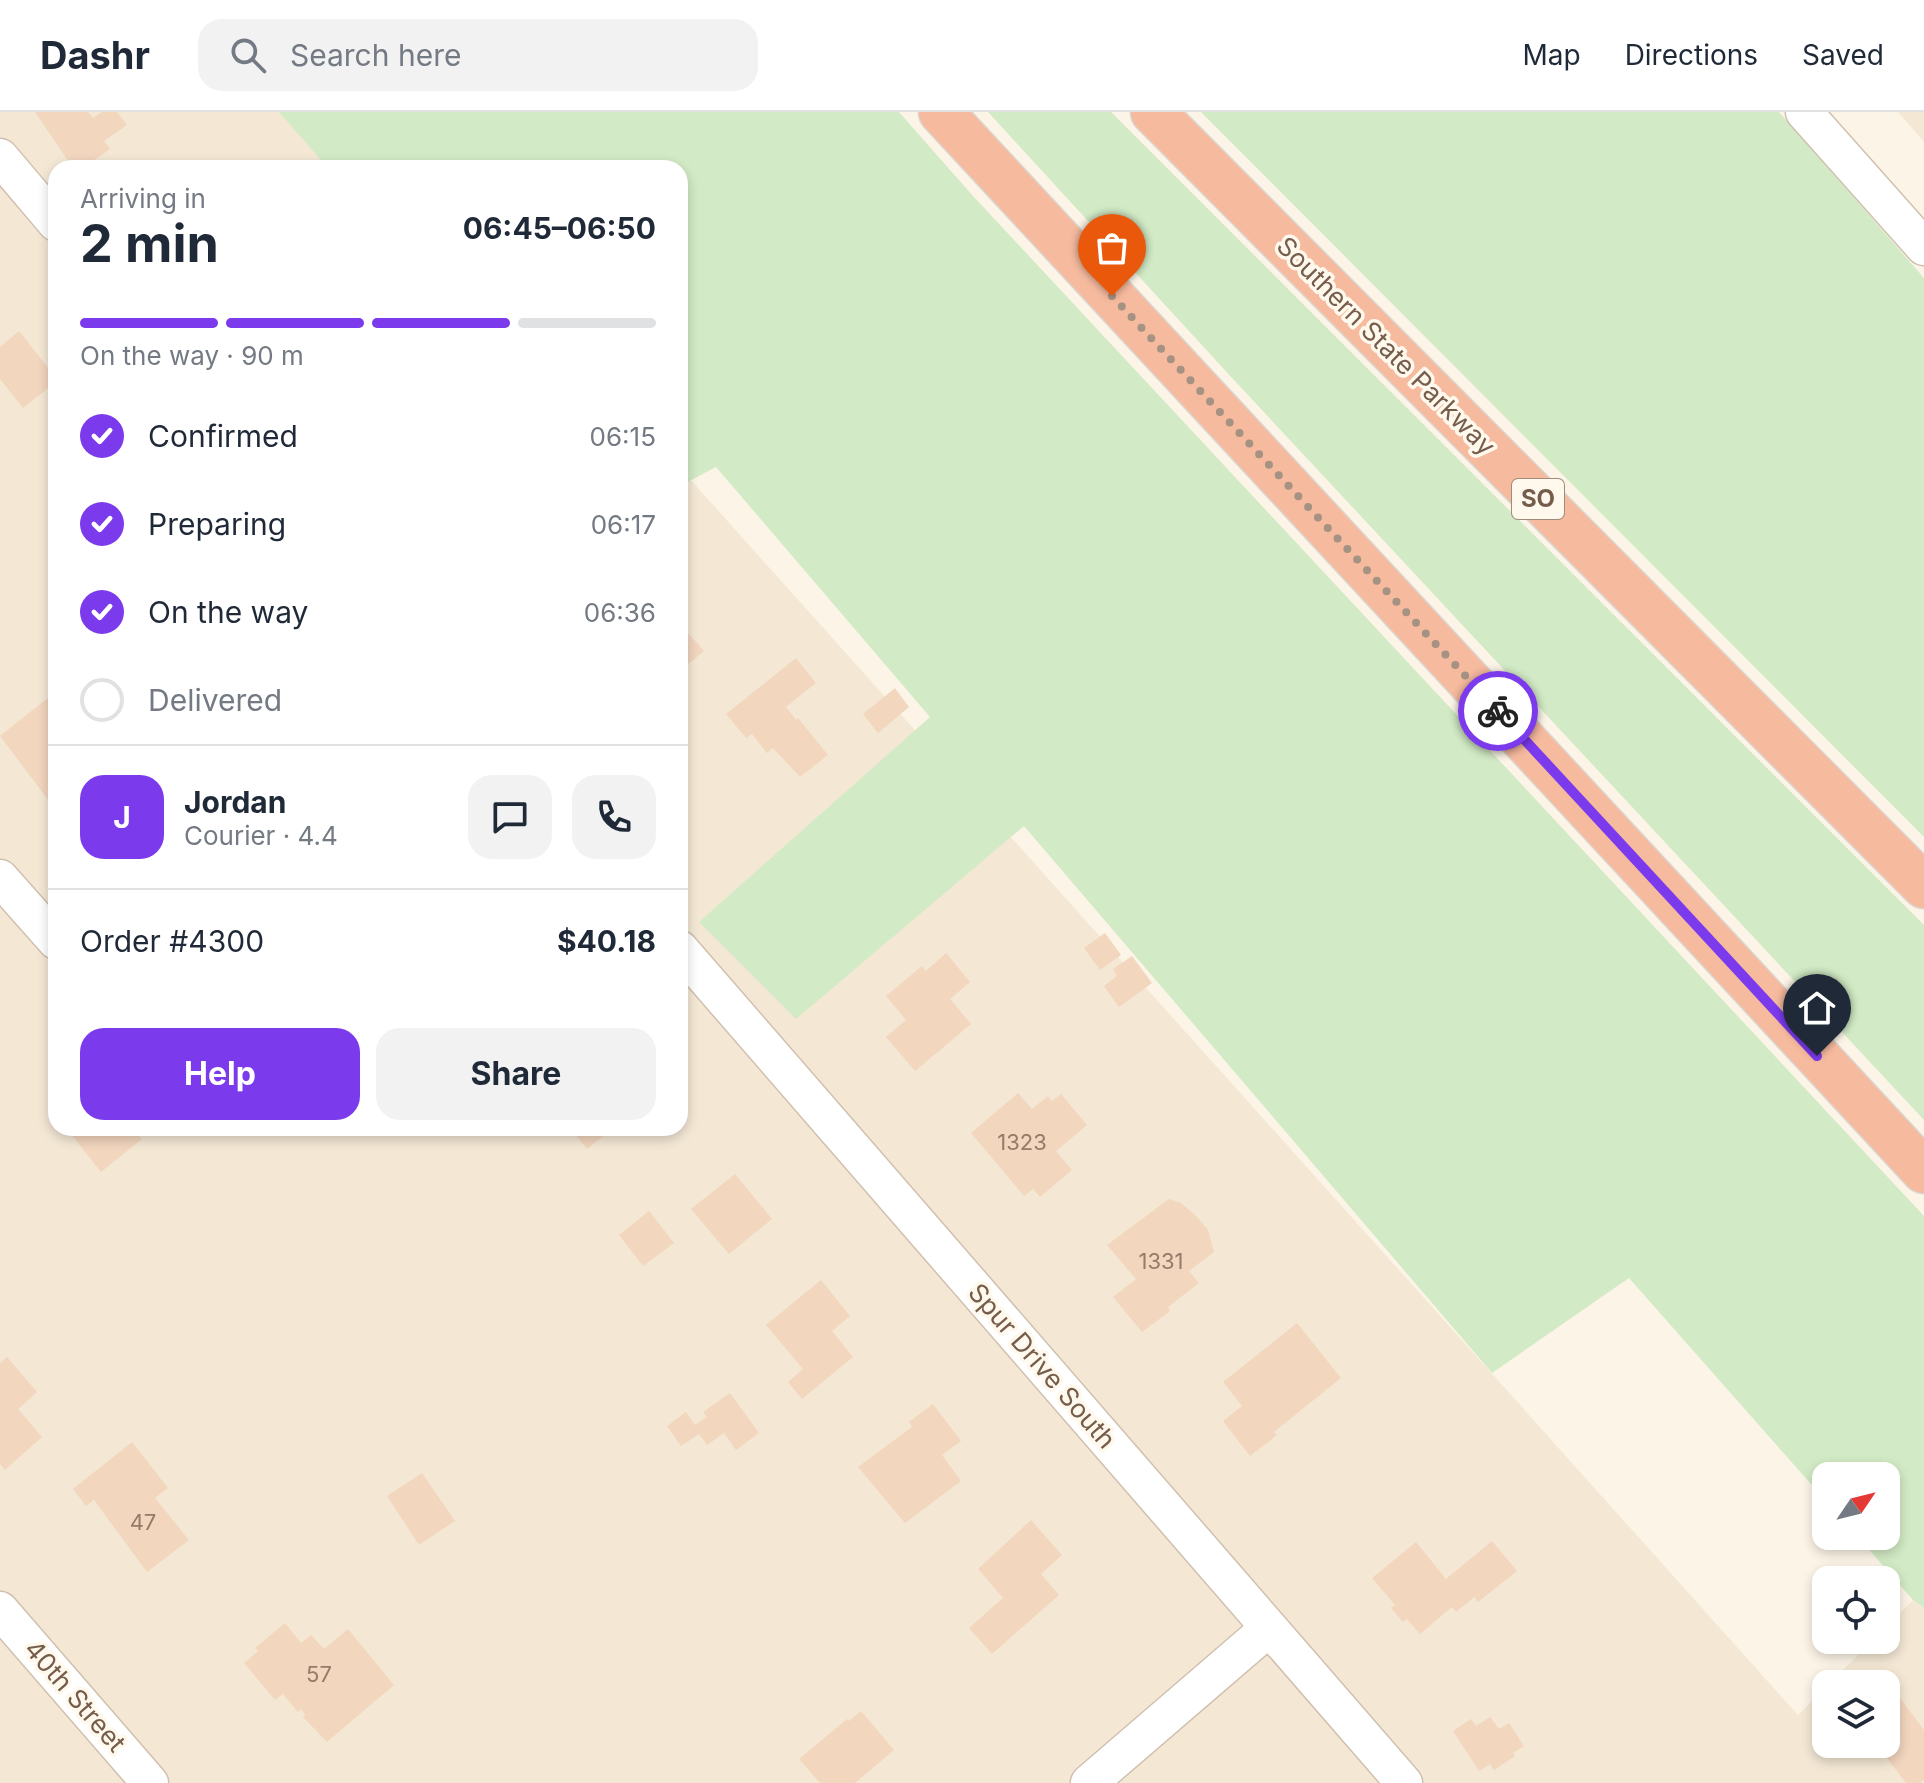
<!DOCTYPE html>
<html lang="en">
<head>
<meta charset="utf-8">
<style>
  :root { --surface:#fff; --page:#f2f2f3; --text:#1f2937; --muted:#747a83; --line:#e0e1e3; --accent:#7c3aed }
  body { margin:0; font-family:Inter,sans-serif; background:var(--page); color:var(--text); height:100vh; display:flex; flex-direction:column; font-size:30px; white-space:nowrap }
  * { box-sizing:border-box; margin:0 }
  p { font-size:26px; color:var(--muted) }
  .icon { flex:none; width:44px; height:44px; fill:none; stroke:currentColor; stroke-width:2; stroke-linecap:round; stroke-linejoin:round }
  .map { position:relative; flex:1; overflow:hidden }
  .sheet { position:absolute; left:48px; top:48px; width:640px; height:976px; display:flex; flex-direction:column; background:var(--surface); border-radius:24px; box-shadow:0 4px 12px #0003 }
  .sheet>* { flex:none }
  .needle { width:52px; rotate:55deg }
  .fabs { position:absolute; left:1812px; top:1350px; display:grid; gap:16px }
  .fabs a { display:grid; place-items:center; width:88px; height:88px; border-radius:16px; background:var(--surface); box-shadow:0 4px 12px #0003; font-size:40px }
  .pin { position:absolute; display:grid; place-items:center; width:68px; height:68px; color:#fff; margin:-82px -34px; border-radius:50% 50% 50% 0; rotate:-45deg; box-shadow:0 0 8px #0007 }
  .pin .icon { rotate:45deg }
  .courier { position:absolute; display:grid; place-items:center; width:80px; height:80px; margin:-40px; border:6px solid #7c3aed; border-radius:50%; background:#fff; color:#222; box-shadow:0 2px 10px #0007 }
  .summary em { font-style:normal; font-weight:700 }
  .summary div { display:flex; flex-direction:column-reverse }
  .summary { display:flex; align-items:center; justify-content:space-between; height:136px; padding:0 32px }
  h1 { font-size:52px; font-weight:700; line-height:60px }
  .bar { display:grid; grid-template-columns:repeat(4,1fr); gap:12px 8px; align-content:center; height:96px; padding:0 32px }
  .bar i { height:10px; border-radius:6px; background:var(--line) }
  .bar .active { background:var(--accent) }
  .bar p { grid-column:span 4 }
  .line { display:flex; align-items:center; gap:20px; padding:0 32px; border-top:2px solid var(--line) }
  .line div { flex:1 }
  .round { display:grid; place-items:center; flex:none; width:84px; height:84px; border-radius:24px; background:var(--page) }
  ol { padding:0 32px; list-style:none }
  li { display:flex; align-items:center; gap:24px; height:88px }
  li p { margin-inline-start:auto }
  li .icon { padding:8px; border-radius:50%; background:var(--accent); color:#fff; stroke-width:4 }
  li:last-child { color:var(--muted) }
  li i { width:44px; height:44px; border:4px solid var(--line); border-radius:50% }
  .primary-button { display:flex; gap:16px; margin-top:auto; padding:16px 32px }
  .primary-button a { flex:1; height:92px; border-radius:24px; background:var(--accent); color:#fff; font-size:32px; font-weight:700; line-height:92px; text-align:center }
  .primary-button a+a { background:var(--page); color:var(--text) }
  header { display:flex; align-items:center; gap:48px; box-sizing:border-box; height:112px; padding:0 40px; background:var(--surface); border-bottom:2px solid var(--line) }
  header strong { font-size:38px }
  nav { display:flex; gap:44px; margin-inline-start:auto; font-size:28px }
  .search { width:560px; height:72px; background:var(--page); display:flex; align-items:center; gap:20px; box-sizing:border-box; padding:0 28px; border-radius:24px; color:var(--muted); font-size:30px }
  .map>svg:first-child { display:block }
  .residential { fill:#f4e8d5 }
  .green { fill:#d2eac5 }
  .building { fill:#f2d6be }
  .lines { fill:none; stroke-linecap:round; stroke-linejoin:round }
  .minor-casing { stroke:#d0c0af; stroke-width:39 }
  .highway-casing { stroke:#dbd5d0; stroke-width:47 }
  .minor { stroke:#fff; stroke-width:36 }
  .highway { stroke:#f6ba9e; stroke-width:44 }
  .done { stroke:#a59282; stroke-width:8; stroke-dasharray:0 14.4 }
  .route { stroke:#7c3aed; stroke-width:10 }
  .labels { text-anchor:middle; stroke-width:7; stroke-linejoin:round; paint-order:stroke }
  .number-label { font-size:22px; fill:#957b68 }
  .shield { fill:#fff9ed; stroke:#9f8c7c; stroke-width:2 }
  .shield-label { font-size:24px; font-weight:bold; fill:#765d4b }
  .street-label { font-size:26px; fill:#765d4b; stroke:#fff9ed }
</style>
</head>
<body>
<header>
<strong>Dashr</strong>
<div class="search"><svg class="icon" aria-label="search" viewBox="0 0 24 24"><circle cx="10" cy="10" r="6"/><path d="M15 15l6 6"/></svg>Search here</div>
<nav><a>Map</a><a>Directions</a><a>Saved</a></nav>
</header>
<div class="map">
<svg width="1924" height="1671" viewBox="0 0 1924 1671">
  <rect width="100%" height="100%" fill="#fcf5e7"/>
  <g class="residential">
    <path d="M 0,0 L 360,0 L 410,56 L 56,56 L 56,1016 L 680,1016 L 680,356 L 1798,1603 L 1826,1575 L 1826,1632 L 1886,1632 L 1886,1572 L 1829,1572 L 1873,1528 L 1886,1528 L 1886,1515 L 1913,1488 L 1924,1496 L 1924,1671 L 0,1671 Z"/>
    <path d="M 1898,0 L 1924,0 L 1924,30 Z"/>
  </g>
  <g class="green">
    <path d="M 279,0 L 899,0 L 973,84 L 1924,1104 L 1924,1496 L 1913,1488 L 1857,1424 L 1886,1424 L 1886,1364 L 1826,1364 L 1826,1389 L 1629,1166 L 1492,1261 L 1024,714 L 796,907 L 699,810 L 930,605 L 716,355 L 680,374 L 680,56 L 328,56 Z"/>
    <path d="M 988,0 L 1111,0 L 1924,813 L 1924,1008 L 1233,267 Z"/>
    <path d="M 1201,0 L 1779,0 L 1924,166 L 1924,725 Z"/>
  </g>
  <g class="building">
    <path d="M 35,0 L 88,0 L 93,6 L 102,0 L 117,0 L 127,13 L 104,29 L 110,37 L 83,56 L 73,56 Z"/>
    <path d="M 19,219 L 56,266 L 56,270 L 23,296 L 0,267 L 0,235 Z"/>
    <path d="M 680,512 L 704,539 L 680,559 Z"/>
    <path d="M 796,546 L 816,571 L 786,595 L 796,608 L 798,606 L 828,643 L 800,665 L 773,636 L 767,641 L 752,622 L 746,626 L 726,602 Z"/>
    <path d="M 895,576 L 909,595 L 878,621 L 863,602 Z"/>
    <path d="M 49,585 L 56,594 L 56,605 L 53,608 L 56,612 L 56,683 L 49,689 L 0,624 Z"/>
    <path d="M 1105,821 L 1121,843 L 1100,858 L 1084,836 Z"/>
    <path d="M 946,841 L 970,870 L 950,887 L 971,912 L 915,959 L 886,925 L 906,908 L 886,884 L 922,854 L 926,859 Z"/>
    <path d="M 1132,844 L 1152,871 L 1119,895 L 1104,874 L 1117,864 L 1113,857 Z"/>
    <path d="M 1018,981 L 1032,997 L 1048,984 L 1052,989 L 1061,982 L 1087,1013 L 1056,1039 L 1072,1058 L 1040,1085 L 1033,1077 L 1024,1084 L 971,1021 Z"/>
    <path d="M 79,1016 L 150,1016 L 139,1025 L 142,1027 L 101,1060 L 71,1022 Z"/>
    <path d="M 570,1016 L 613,1016 L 587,1037 Z"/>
    <path d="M 735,1062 L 772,1107 L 729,1142 L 691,1097 Z"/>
    <path d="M 1169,1087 L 1181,1091 L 1196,1104 L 1208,1118 L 1214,1140 L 1189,1159 L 1199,1171 L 1168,1195 L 1170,1199 L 1142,1220 L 1113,1185 L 1136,1167 L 1107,1133 Z"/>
    <path d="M 649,1099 L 674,1131 L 643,1154 L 619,1123 Z"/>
    <path d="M 821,1168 L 850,1204 L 832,1219 L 853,1245 L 802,1287 L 788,1270 L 803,1257 L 766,1213 Z"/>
    <path d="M 1297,1211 L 1341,1266 L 1274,1320 L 1277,1323 L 1250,1344 L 1223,1309 L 1242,1294 L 1223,1270 Z"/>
    <path d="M 7,1245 L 37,1280 L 18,1297 L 42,1325 L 5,1358 L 0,1352 L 0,1251 Z"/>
    <path d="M 730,1281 L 759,1321 L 736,1338 L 724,1321 L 707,1333 L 699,1322 L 681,1334 L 667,1314 L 686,1300 L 695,1313 L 707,1305 L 703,1300 Z"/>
    <path d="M 933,1292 L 961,1329 L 942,1343 L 961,1369 L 905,1411 L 858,1355 L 912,1315 L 909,1310 Z"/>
    <path d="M 132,1330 L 168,1376 L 155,1386 L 189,1428 L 147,1460 L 94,1388 L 86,1394 L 73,1377 Z"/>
    <path d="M 422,1361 L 455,1409 L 419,1433 L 387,1384 Z"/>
    <path d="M 1031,1408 L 1062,1443 L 1041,1462 L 1059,1483 L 992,1542 L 969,1516 L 1003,1486 L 978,1457 Z"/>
    <path d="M 1492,1429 L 1517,1459 L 1478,1490 L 1474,1485 L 1456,1500 L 1452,1495 L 1420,1522 L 1407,1507 L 1403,1510 L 1391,1496 L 1395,1493 L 1372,1466 L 1416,1430 L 1446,1467 Z"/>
    <path d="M 285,1511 L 301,1531 L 311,1523 L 324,1537 L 348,1517 L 394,1573 L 327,1630 L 303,1605 L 305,1603 L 301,1597 L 298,1600 L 283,1582 L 275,1588 L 244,1551 L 258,1539 L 255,1536 Z"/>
    <path d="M 1900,1586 L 1924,1618 L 1924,1668 L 1920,1671 L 1906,1671 L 1876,1632 L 1886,1632 L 1886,1596 Z"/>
    <path d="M 861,1599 L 894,1638 L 855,1671 L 820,1671 L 799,1647 L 847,1607 L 849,1609 Z"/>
    <path d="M 1490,1605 L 1499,1617 L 1509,1611 L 1524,1634 L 1513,1641 L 1515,1644 L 1494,1658 L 1490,1652 L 1479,1659 L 1453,1619 L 1471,1607 L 1476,1614 Z"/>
  </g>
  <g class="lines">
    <defs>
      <g id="minor">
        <path d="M 1804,0 L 1924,135"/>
        <path d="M 0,45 L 56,111"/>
        <path d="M 0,766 L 56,829"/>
        <path d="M 680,837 L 1404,1671"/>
        <path d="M 0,1498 L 150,1671"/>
        <path d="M 1089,1671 L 1269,1516"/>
      </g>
      <g id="highway">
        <path d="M 941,0 L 1924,1059"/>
        <path d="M 1153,0 L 1924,774"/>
      </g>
    </defs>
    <use href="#minor" class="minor-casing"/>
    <use href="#highway" class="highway-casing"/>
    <use href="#minor" class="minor"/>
    <use href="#highway" class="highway"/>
  </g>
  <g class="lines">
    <path class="done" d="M 1112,184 L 1498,599"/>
    <path class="route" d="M 1498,599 L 1817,944"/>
  </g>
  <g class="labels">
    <g class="number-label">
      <text x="1022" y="1038">1323</text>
      <text x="1161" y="1157">1331</text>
      <text x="143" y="1418">47</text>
      <text x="319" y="1570">57</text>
    </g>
    <rect class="shield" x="1512" y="367" width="52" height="40" rx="6"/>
    <g class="shield-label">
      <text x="1538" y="395">SO</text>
    </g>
    <g class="street-label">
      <text transform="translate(1386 234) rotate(45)" y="9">Southern State Parkway</text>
      <text transform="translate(1042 1254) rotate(49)" y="9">Spur Drive South</text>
      <text transform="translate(75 1584) rotate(49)" y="9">40th Street</text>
    </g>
  </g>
</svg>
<div class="fabs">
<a><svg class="needle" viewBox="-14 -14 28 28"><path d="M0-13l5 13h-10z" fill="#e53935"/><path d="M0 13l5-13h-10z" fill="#747a83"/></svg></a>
<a><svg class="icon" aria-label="locate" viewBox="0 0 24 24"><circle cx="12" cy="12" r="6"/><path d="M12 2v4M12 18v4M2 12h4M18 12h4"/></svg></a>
<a><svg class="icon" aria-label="layers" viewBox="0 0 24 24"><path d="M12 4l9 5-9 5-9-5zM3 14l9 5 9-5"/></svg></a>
</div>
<div class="pin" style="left:1112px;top:184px;background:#ea580c"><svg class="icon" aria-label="bag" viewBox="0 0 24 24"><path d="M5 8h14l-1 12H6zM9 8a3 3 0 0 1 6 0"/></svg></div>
<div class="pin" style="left:1817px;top:944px;background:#1f2937"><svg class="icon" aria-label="home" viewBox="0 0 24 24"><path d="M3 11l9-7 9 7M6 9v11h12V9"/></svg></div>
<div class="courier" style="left:1498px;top:599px"><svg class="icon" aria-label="bike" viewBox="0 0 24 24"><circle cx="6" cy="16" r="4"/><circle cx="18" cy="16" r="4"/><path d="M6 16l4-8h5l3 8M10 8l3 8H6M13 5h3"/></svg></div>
<section class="sheet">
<div class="summary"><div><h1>2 min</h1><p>Arriving in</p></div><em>06:45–06:50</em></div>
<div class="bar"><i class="active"></i><i class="active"></i><i class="active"></i><i></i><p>On the way · 90 m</p></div>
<ol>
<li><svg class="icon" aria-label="check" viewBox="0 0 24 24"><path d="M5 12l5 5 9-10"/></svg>Confirmed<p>06:15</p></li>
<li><svg class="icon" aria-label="check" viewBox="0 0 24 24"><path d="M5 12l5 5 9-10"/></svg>Preparing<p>06:17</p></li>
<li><svg class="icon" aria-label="check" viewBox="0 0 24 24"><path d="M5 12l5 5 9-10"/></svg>On the way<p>06:36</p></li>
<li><i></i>Delivered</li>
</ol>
<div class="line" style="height:144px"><b class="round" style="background:var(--accent);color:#fff">J</b><div><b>Jordan</b><p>Courier · 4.4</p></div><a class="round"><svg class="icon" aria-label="chat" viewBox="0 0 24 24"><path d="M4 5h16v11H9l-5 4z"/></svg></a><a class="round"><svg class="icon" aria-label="phone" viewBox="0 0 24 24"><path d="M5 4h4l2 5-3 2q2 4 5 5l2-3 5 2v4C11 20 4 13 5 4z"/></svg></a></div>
<div class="line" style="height:104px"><div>Order #4300</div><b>$40.18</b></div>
<div class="primary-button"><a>Help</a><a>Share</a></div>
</section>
</div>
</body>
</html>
